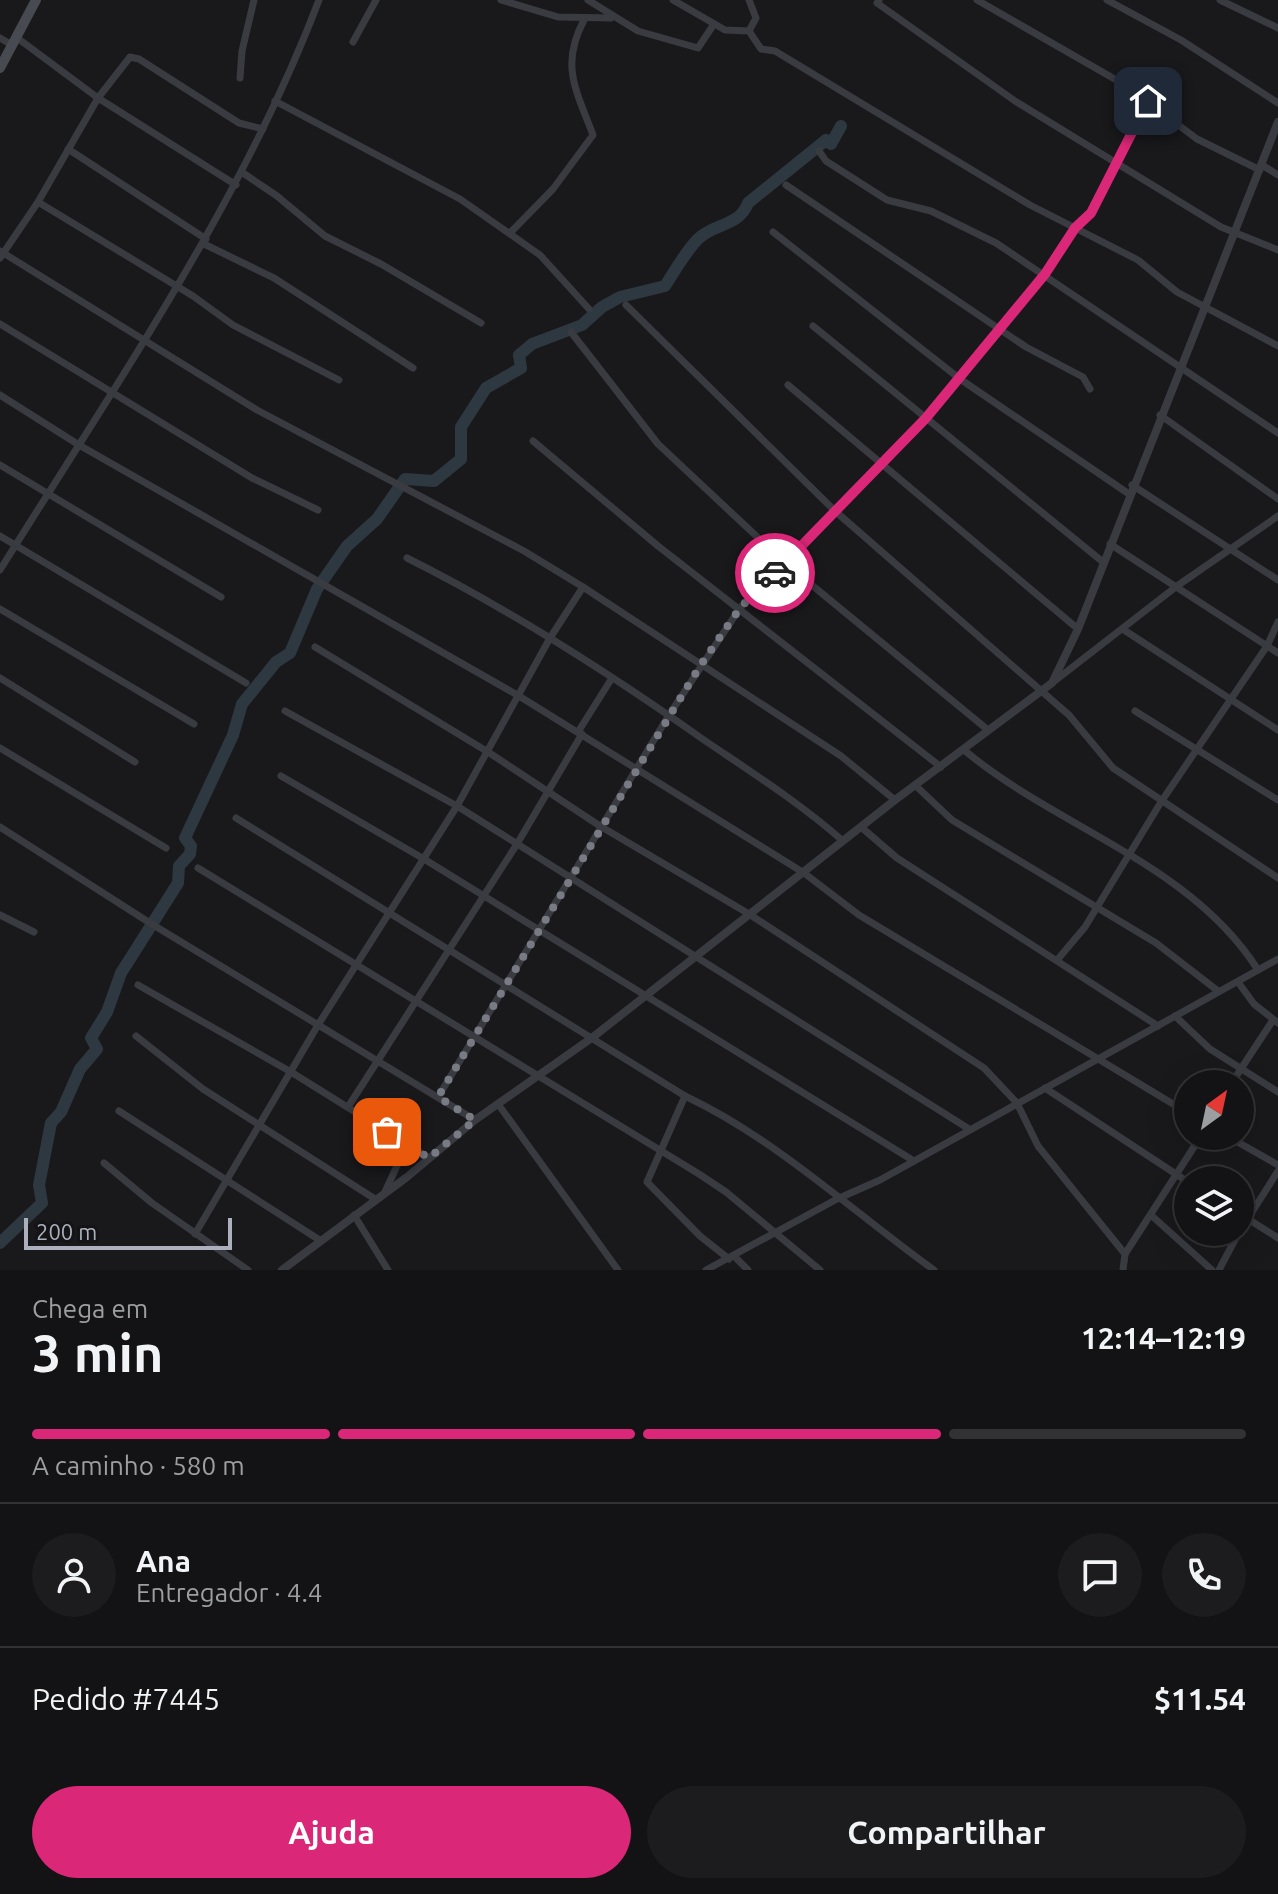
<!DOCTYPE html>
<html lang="pt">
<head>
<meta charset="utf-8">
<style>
  :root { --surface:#131315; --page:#1c1c1e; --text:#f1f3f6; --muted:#9d9ea0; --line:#323234; --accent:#db2777 }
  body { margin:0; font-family:Ubuntu,sans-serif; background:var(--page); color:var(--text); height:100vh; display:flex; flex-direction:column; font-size:30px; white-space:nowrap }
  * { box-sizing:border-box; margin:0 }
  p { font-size:26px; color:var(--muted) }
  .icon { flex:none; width:44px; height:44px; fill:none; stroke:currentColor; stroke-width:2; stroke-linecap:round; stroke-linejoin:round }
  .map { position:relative; height:1270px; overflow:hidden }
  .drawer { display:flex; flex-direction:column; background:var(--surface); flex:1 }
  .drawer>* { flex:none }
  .needle { width:52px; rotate:33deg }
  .tools { position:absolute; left:1174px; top:1070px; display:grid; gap:16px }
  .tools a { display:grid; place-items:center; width:80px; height:80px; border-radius:50%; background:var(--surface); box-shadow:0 8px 32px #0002,0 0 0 2px var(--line); font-size:40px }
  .scale { position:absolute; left:24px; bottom:20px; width:208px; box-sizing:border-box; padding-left:8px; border:4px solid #abb0bc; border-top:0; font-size:22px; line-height:28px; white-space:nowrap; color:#abb0bc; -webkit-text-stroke:6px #141417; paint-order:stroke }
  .pin { position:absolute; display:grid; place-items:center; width:68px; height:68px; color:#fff; margin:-34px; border-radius:16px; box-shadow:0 4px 12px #0006 }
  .courier { position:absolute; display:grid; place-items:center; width:80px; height:80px; margin:-40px; border:6px solid #db2777; border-radius:50%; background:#fff; color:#222; box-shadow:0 2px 10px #0007 }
  .headline em { font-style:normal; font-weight:700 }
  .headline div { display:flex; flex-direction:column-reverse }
  .headline { display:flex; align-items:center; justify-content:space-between; height:136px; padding:0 32px }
  h1 { font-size:52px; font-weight:700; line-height:60px }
  .bar { display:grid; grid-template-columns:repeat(4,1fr); gap:12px 8px; align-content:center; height:96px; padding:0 32px }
  .bar i { height:10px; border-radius:6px; background:var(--line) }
  .bar .current { background:var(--accent) }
  .bar p { grid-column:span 4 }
  .line { display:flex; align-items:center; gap:20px; padding:0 32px; border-top:2px solid var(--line) }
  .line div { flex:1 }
  .round { display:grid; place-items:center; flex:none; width:84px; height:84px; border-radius:42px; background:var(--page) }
  .action { display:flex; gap:16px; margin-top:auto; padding:16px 32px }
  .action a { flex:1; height:92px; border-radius:48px; background:var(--accent); color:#fff; font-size:32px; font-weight:700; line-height:92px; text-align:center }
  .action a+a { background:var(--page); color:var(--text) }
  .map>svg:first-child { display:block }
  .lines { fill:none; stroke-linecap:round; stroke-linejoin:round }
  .river { stroke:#2e3841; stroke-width:12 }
  .minor { stroke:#3a3b41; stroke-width:7 }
  .tertiary { stroke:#3a3b41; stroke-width:8 }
  .secondary { stroke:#484a51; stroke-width:10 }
  .done { stroke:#787b84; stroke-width:8; stroke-dasharray:0 14.4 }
  .route { stroke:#db2777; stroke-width:10 }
</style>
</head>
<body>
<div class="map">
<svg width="1278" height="1270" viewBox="0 0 1278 1270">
  <rect width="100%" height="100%" fill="#19191c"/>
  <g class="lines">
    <path class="river" d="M 0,1243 L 42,1203 L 39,1185 L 51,1123 L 61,1112 L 80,1069 L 97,1049 L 91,1038 L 107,1012 L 121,973 L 178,883 L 179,866 L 190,854 L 191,846 L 185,838 L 233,735 L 242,704 L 276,662 L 290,653 L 317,589 L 347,546 L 377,519 L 405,479 L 434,481 L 461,459 L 461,427 L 486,388 L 521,368 L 519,355 L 532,344 L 582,325 L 602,307 L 620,297 L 665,286 C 675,271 685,252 698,239 C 714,223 739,227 748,203 L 826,140 L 831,144 L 841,126"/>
    <g class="minor">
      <path d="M 501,0 L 558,17 L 611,18"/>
      <path d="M 588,0 L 638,31 L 698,48 L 714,24"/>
      <path d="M 673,0 L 725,30 L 749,31"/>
      <path d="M 749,0 L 756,18 L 749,31 L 761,49 L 775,51 L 1030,205 L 1138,260 L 1177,292 L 1278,346"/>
      <path d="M 879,0 L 877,3 L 1015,101 L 1221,227 L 1278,250"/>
      <path d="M 977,0 L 1125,85 L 1197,139 L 1260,170"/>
      <path d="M 1107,0 L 1181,40 L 1278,103"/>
      <path d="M 1220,0 L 1278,28"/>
      <path d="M 16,37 L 98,98 L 236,185"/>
      <path d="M 0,38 L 12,45"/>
      <path d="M 353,42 L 376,0"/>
      <path d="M 240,78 L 242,51 L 254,0"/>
      <path d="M 275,101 L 460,199 L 540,255 L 589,309"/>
      <path d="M 68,149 L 206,239"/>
      <path d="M 819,151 L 826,161 L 887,200 L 931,211 L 996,243 L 1278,433"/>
      <path d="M 1262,165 L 1278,175"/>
      <path d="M 243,173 L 277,196 L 325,236 L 381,264 L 481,323"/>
      <path d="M 786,185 L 1026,347 L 1083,377 L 1090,389"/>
      <path d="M 38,202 L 193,296 L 233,325 L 339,380"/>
      <path d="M 511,232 L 553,189 L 593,135 C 576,90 560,65 584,20"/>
      <path d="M 773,232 L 960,379 L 1129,494"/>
      <path d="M 204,244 L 274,278 L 413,368"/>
      <path d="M 0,251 L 257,410 L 524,551 L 583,587 L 841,756 L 895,800"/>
      <path d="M 0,258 L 38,202 L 98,98 L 130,57 L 139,59 L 239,123 L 263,129"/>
      <path d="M 626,305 L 835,511 L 1069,715 L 1113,768 L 1278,878"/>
      <path d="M 0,324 L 252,478 L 318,510"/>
      <path d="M 813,326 L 1103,562"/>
      <path d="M 571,332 L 658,444 L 785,563 L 988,730"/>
      <path d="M 788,385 L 1078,629"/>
      <path d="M 0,395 L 79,445 L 519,696 L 804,873 L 859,915 L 1188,1113"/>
      <path d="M 1160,415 L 1278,499"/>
      <path d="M 533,441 L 658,546 L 941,767"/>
      <path d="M 0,465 L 221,597"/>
      <path d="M 1132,485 L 1278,580"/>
      <path d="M 0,536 L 246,683"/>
      <path d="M 1110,544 L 1278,653"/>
      <path d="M 407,558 C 511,610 609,673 704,740 C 751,772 800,803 843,841"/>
      <path d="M 0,570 C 115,385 241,205 319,0"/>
      <path d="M 0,609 L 194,724"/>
      <path d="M 1124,630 L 1278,730"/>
      <path d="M 315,647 L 488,752 L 600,826 L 749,914 L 984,1068 L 1017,1103 L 1038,1146 L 1125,1254 L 1123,1270"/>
      <path d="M 0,678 L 135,762"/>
      <path d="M 1052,683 L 1177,586 L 1278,516"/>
      <path d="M 285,711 L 457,806 L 969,1129"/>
      <path d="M 1135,711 L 1278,800"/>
      <path d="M 578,732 L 612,678"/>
      <path d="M 0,748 L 166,848"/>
      <path d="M 964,750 C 1057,828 1190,863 1258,970"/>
      <path d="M 281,776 L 424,859 L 914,1161"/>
      <path d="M 916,786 L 952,820 L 1156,943 L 1218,991"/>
      <path d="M 236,818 L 685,1096 C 776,1139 852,1211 934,1270"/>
      <path d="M 0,827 L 150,923 L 475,1120"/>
      <path d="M 861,827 L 897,858 L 1158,1026"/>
      <path d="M 198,868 L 699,1174 L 726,1192 L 820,1270"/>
      <path d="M 0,915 L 34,932"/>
      <path d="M 1058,959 L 1085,927 L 1161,802 L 1267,646 L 1278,622"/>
      <path d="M 1238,982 L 1254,1004 L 1278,1023"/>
      <path d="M 138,985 L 291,1072 L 429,1158"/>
      <path d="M 1175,1016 L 1210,1049 L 1278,1092"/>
      <path d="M 136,1036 L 203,1089 L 375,1199"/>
      <path d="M 1231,1084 L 1273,1020"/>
      <path d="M 1045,1088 L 1188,1182"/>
      <path d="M 685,1096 L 647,1182 L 700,1236 L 729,1259"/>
      <path d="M 438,1097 L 669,715 L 740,608 L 926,418 L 1045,274 L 1075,228 L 1091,213 L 1148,101"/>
      <path d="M 498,1104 L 618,1270"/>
      <path d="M 348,1107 L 517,844 L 582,734"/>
      <path d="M 119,1111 L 321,1241"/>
      <path d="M 1227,1136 L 1278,1165"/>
      <path d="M 104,1163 L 152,1203 L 248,1270"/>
      <path d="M 384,1194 L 407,1144"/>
      <path d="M 1240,1214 L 1278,1238"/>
      <path d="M 354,1215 L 388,1270"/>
      <path d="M 1152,1216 L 1212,1270"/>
      <path d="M 1240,1231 L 1278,1171"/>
      <path d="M 195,1234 L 318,1025 L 457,806 L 550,638 L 583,587"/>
      <path d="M 1125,1254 L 1201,1136"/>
      <path d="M 734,1256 L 748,1270"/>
      <path d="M 706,1270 L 837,1199 L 880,1180 L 1278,959"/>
      <path d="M 1219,1270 L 1239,1232"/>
    </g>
    <path class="tertiary" d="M 282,1270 L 407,1177 L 475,1120 L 593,1037 L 895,800 L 1052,683 L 1078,629 L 1278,122"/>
    <path class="secondary" d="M 0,68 L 36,0"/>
  </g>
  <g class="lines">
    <path class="done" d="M 387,1132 L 429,1158 L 475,1120 L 438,1097 L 700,666 L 740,608 L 775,573"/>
    <path class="route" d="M 775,573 L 926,418 L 1045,274 L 1075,228 L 1091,213 L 1148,101"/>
  </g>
</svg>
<div class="tools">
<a><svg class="needle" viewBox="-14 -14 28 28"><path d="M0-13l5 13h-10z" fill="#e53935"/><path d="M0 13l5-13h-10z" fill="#9d9ea0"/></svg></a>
<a><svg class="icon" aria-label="layers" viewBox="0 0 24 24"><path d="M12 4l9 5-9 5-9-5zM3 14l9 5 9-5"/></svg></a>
</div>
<div class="scale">200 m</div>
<div class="pin" style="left:387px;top:1132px;background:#ea580c"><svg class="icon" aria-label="bag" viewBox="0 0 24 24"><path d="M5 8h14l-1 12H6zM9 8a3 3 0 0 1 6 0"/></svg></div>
<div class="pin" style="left:1148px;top:101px;background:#1f2937"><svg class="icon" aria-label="home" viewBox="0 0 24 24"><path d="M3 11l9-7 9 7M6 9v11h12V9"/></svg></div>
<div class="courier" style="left:775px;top:573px"><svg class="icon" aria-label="car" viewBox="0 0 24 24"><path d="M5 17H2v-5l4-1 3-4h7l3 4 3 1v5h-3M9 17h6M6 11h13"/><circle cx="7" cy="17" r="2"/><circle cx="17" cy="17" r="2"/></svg></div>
</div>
<section class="drawer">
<div class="headline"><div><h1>3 min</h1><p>Chega em</p></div><em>12:14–12:19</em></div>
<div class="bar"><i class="current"></i><i class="current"></i><i class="current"></i><i></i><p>A caminho · 580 m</p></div>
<div class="line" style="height:144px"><a class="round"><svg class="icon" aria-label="person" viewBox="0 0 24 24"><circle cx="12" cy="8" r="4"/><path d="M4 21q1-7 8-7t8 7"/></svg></a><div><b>Ana</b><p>Entregador · 4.4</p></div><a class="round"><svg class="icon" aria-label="chat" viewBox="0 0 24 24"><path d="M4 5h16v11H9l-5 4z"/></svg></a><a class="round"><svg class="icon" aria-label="phone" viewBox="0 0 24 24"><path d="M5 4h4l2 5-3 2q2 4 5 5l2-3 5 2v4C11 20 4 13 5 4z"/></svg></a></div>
<div class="line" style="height:104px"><div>Pedido #7445</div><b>$11.54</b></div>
<div class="action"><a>Ajuda</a><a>Compartilhar</a></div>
</section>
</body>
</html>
